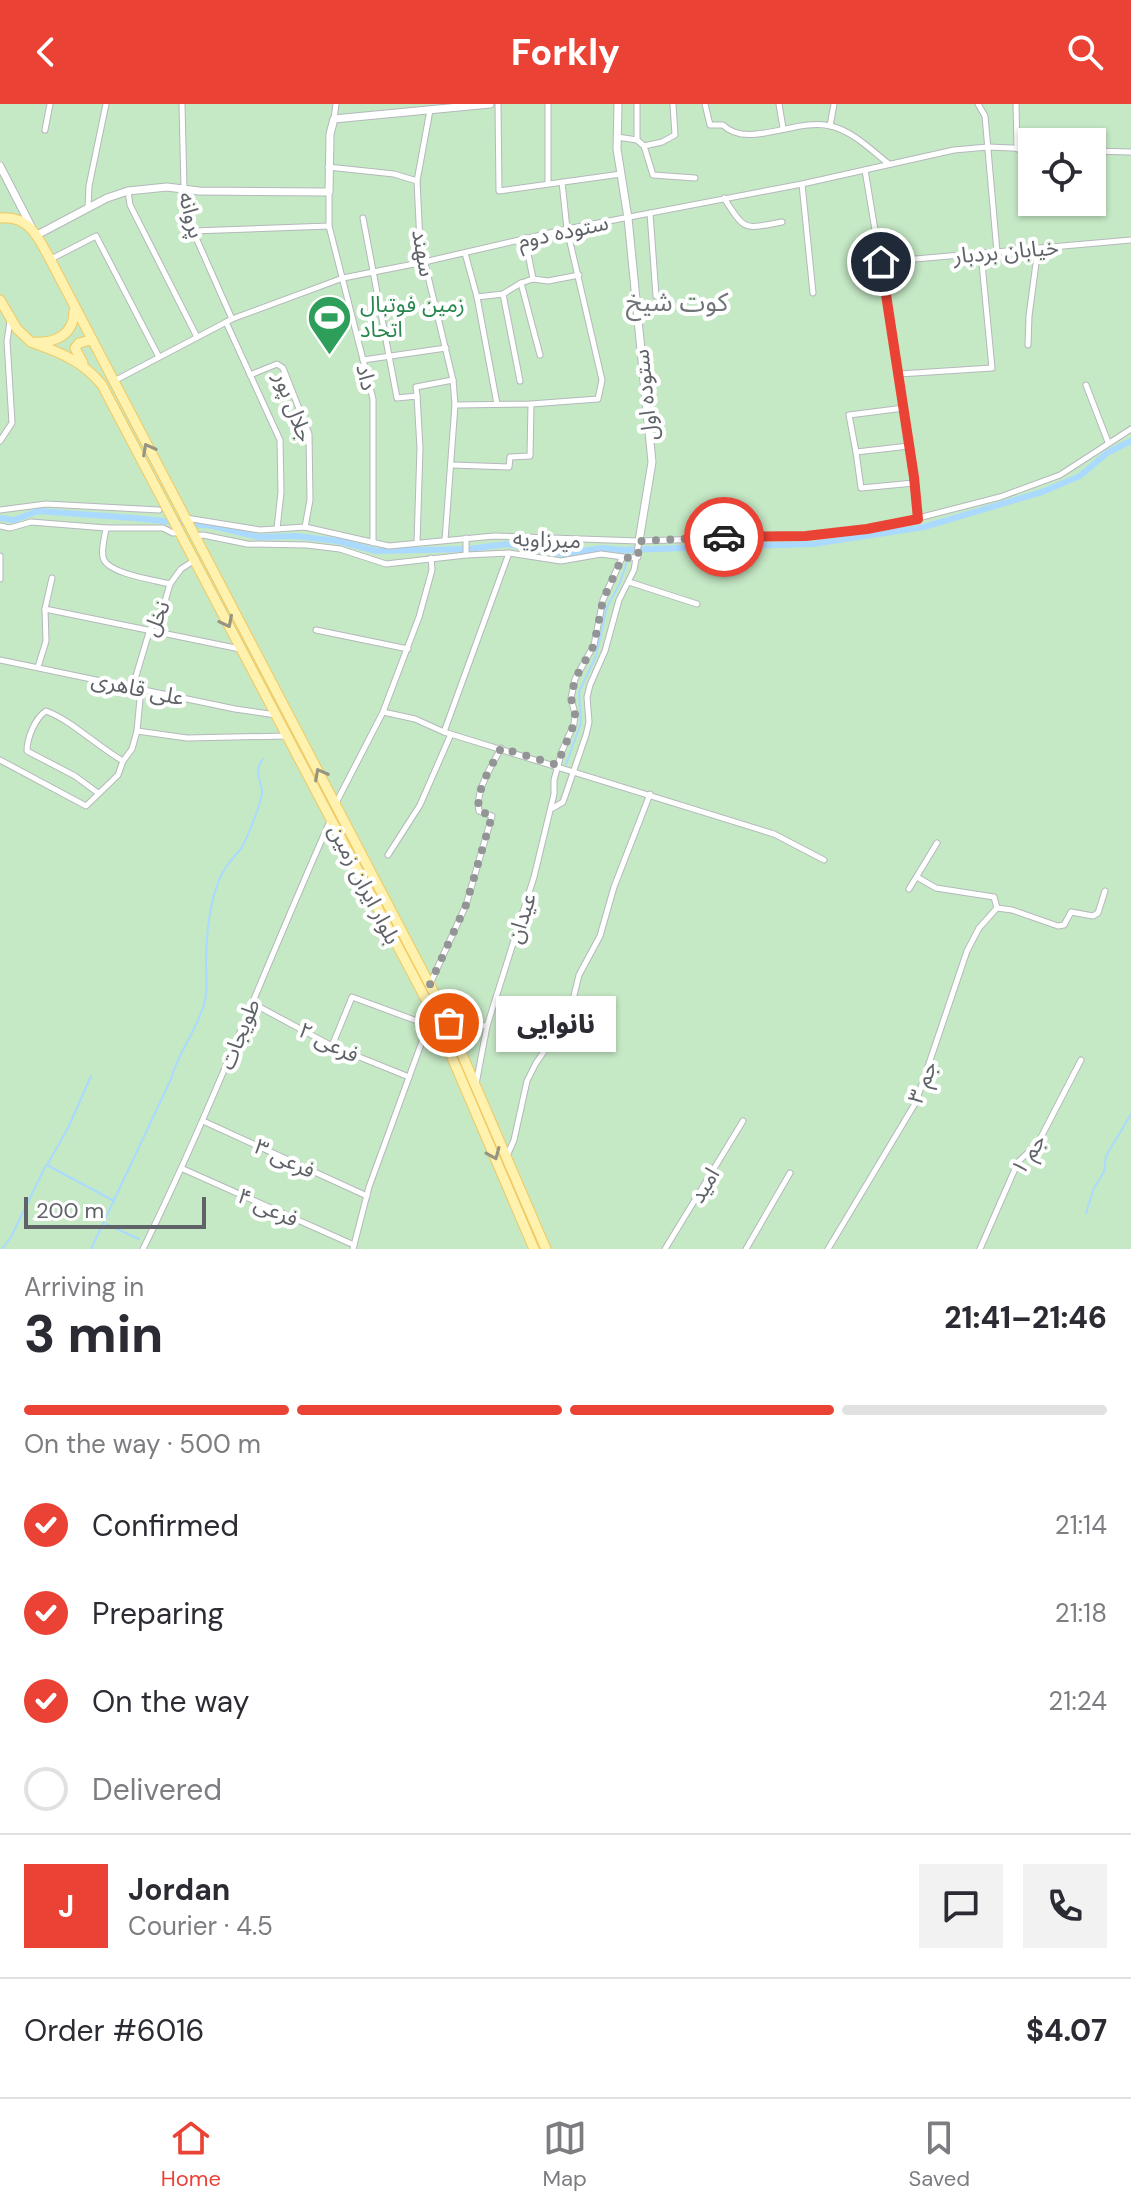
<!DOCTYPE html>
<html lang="en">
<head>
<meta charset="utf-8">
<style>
  :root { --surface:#fff; --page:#f2f2f3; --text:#2b2b33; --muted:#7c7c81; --line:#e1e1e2; --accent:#ea4335 }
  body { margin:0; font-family:"DM Sans","Noto Sans Arabic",sans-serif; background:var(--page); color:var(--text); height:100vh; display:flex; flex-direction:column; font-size:30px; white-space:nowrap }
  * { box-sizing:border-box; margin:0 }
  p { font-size:26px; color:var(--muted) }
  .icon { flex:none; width:44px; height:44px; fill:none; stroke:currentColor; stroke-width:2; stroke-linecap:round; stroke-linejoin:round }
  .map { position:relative; height:1145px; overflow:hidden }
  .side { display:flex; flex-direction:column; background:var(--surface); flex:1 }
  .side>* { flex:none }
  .fabs { position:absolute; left:1018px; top:24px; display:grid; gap:16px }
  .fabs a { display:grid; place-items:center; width:88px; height:88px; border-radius:0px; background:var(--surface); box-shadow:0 2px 6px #0004; font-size:40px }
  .scale { position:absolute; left:24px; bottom:20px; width:182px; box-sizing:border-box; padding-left:8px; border:4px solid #5f6368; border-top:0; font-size:22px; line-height:28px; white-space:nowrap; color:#5f6368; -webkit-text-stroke:6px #fff; paint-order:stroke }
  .pin { position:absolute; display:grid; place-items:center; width:68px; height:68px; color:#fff; margin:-34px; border:4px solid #fff; border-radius:50%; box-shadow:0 2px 8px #0007 }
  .courier { position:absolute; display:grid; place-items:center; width:80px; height:80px; margin:-40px; border:6px solid #ea4335; border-radius:50%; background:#fff; color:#222; box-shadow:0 2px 10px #0007 }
  .bubble { position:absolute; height:56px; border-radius:0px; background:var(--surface); box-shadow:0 2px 6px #0004; font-size:26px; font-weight:800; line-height:56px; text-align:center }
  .overview em { font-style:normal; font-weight:800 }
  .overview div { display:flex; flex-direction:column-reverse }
  .overview { display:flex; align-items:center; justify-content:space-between; height:136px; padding:0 24px }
  h1 { font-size:52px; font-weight:800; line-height:60px }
  .bar { display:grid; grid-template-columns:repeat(4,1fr); gap:12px 8px; align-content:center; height:96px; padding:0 24px }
  .bar i { height:10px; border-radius:6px; background:var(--line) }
  .bar .active { background:var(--accent) }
  .bar p { grid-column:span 4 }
  .line { display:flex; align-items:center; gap:20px; padding:0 24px; border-top:2px solid var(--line) }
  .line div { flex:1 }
  .round { display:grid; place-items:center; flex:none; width:84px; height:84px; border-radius:0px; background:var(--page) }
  ol { padding:0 24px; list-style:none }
  li { display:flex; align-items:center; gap:24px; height:88px }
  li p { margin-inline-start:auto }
  li .icon { padding:8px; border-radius:50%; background:var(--accent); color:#fff; stroke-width:4 }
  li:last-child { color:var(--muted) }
  li i { width:44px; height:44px; border:4px solid var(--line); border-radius:50% }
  header { display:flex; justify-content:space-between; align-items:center; height:104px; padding:0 24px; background:var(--accent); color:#fff; font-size:36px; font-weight:800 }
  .menu { display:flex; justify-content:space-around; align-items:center; height:112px; border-top:2px solid var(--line); background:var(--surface); font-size:22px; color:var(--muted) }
  .menu a { display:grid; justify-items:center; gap:4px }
  .menu .active { color:var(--accent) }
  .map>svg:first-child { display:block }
  .green { fill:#c5e8c5; fill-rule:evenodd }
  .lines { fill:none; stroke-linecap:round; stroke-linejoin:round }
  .stream { stroke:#aadaff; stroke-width:2 }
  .canal { stroke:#aadaff; stroke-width:6 }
  .minor-casing { stroke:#b5b8bc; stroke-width:7 }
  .tertiary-casing { stroke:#b5b8bc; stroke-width:9 }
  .primary-casing { stroke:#f2c960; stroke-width:11 }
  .minor { stroke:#fff; stroke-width:5 }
  .tertiary { stroke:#fff; stroke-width:7 }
  .primary { stroke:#fff2af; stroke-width:9 }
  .oneway { stroke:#979581 }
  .done { stroke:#929495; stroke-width:8; stroke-dasharray:0 14.4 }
  .route { stroke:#ea4335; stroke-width:10 }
  .labels { text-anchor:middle; stroke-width:8; stroke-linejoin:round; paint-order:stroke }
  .street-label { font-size:22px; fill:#5f6368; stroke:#fff }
  .leisure-label { font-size:22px; fill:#27864d; stroke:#fff; text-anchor:start }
  .quarter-label { font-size:26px; fill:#70757a; stroke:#fff }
</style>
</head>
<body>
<header><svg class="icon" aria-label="back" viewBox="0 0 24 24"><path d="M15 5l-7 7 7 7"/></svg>Forkly<svg class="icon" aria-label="search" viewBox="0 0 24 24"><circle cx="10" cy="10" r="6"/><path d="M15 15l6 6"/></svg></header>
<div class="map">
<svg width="1131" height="1145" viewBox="0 0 1131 1145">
  <rect width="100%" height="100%" fill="#f1efe8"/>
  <path class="green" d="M 0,0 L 1131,0 L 1131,1145 L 0,1145 ZM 1032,38 L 1092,38 L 1092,98 L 1032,98 Z"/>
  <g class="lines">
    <g class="stream">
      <path d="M 566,660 L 581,619 L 579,588 L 596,552 L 607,503 L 619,481 L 626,461 L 628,446"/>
      <path d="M 91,972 L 68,1024 L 47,1061 L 114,1097"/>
      <path d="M 1086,1109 L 1094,1084 L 1104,1068 L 1106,1052 L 1131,1010"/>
      <path d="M 106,1120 L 139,1135"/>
      <path d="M 2,1145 L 11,1133 L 46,1061"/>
      <path d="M 91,1145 L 171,975 C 178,948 198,925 205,897 C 208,886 206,873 206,861 C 206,833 209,802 219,776 C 224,764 231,756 240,746 C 246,738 261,699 262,689 C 262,675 252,668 263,655"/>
    </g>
    <path class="canal" d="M 0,414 L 14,416 L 38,407 L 134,414 L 213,422 L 258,433 L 296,432 L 338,437 L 376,447 L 469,445 L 507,440 L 563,450 L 603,444 L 622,446 L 813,440 L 924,423 L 1042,388 L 1080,372 L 1107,349 L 1131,337"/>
    <defs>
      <g id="minor">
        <path d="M 182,0 L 184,84 L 193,127 L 232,215"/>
        <path d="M 498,0 L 499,87 L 621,70"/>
        <path d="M 705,0 L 710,21 L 723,21 C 748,46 797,13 831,22 C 854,28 871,46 889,60"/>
        <path d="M 779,0 L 783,24"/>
        <path d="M 978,0 L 985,12 L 997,148"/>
        <path d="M 1016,0 L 1017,45"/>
        <path d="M 430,6 L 417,77 L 420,139 L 453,276 L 455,301 L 445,436"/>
        <path d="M 334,15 L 336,0"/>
        <path d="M 830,22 L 834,0"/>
        <path d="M 45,26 L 50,0"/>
        <path d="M 617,33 L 637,36 L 644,42 L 662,38 L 675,31 L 673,0"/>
        <path d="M 637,36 L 637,0"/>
        <path d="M 644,42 L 653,71 L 695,74"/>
        <path d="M 1092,47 L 1131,48"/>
        <path d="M 328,63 L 394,70 L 417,77"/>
        <path d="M 865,66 L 899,270 L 918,415"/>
        <path d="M 548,80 L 548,0"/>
        <path d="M 802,80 L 813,189"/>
        <path d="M 128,87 L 130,101 L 197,233"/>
        <path d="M 329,88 L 329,122 L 373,295 L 373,439"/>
        <path d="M 724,94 C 746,128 743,125 782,118"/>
        <path d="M 88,104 L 89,82 L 106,0"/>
        <path d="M 650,109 L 656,192"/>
        <path d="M 363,114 L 397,294 L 417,292 L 420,344 L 417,439"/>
        <path d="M 193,127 L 329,122"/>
        <path d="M 525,134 L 533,175"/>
        <path d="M 465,149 L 477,193 L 497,300"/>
        <path d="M 51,155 L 96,132 L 159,253"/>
        <path d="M 881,158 L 1131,136"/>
        <path d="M 521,179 L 540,251"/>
        <path d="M 503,190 L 520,277"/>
        <path d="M 477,193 L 503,190 L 521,179 L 533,175 L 548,177 L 579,171"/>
        <path d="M 226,218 L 280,336 L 281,388 L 277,425"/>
        <path d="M 1028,241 L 1029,212 L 1038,144"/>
        <path d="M 363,256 L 446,244"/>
        <path d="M 899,270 L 992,264 L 981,149"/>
        <path d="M 250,271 L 277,260 L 283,264 L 309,330 L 310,396 L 305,423"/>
        <path d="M 114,277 L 232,215 L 343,174 L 424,158 L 567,125 L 802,80 L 954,46 L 988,43 L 1032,45"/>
        <path d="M 1086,281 L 1108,338"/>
        <path d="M 417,292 L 416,283 L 453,276"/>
        <path d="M 455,301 L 531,300 L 598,295 L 602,276 L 567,125 L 562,78"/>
        <path d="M 0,337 L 12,319 L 7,237 L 10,217"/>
        <path d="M 909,342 L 856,348 L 861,384 L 914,379"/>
        <path d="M 856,348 L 849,311 L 904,304"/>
        <path d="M 452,361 L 509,363 L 510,353 L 530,352 L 531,300"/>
        <path d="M 0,406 L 46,400 L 159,406"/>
        <path d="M 186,414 L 260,426 L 305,423 L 389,442 L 494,432 L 639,437 L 806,432 L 887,422 L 1000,393 L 1060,371 L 1131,325"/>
        <path d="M 0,422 L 10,424 L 31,418 L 106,424 L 163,424 L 173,429 L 180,428"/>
        <path d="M 106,424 C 105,433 100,448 104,456 C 111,470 155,476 170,480"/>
        <path d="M 195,432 L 203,431 L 247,440 L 307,441 L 340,445 L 386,460 L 466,451 L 509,449 L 561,457 L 601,450 L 631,454 L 638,453"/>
        <path d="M 466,434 L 466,451"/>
        <path d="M 0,452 L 0,475"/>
        <path d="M 52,474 L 45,505 L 240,545"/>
        <path d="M 629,478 L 697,500"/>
        <path d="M 316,526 L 408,545"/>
        <path d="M 0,556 L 235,605 L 276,611"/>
        <path d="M 38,563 L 46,537 L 45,505"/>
        <path d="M 133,582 L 150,525 L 164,501 L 170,480 L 181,465 L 195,456"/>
        <path d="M 383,608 L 415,615 L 444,628 L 774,730 L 824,756"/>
        <path d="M 137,627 L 187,634 L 287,632"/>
        <path d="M 444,628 L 509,449"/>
        <path d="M 0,656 L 86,702 L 118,671 L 123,657 L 132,645 L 137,627 L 141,584"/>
        <path d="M 98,689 L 75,672 L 27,647 C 27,634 35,614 46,607 C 71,616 98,643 123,657"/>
        <path d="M 336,699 L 383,608 L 419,513 L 432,466 L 431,454"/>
        <path d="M 553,704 L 563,698 L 586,631 L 589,618 L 587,593 L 590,581 L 605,547 L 619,496 L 634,466 L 639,437"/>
        <path d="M 388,751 L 420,701 L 451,630"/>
        <path d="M 917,773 L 936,784 L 994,793 L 997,804 L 1012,806 L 1058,822 L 1064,821 L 1071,808 L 1093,812 L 1098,809 L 1105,787"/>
        <path d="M 909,785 L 937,739"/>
        <path d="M 430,880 L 466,801 L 492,712 L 479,707 C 475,686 492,662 501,644"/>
        <path d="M 252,899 L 332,942 L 409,973"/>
        <path d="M 449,919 L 487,922 L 476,980"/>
        <path d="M 487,922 L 534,773 L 554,690 L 554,676 L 562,647 L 574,620 L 575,610 L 571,594 L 575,575 L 594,541 L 603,496 L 622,454"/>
        <path d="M 332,942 L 352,893 L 428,921"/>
        <path d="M 203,1017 L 367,1092"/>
        <path d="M 507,1052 L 514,1036 L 527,977 L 536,959 L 569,912 L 579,871 L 600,832 L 614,783 L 650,690"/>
        <path d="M 183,1065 L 354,1141"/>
        <path d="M 143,1145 C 212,1005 267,858 331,715"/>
        <path d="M 353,1145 L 369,1083 L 432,910"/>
        <path d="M 665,1145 L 743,1017"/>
        <path d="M 746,1145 L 790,1069"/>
        <path d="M 828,1145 L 916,998 L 967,847 L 979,824 L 997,804"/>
        <path d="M 980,1145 L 1018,1058 L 1038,1039 L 1081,956"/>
      </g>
      <g id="tertiary">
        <path d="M 618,0 L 617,45 L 628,114 L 652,358 L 639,437"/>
        <path d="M 0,62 L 31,122"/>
        <path d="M 37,131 L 107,94 L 128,87 L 167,83 L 199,87 L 329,88 L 330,30 L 334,15 L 490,0"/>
      </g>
      <g id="primary">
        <path d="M 0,114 C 29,111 38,133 50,155 L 442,904 L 546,1145"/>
        <path d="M 0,196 L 17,225 L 31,238 C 53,240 74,232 74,207"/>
        <path d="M 31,238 C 59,248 83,257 102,281 L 433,909 L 534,1145"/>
        <path d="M 83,259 L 75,244 L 79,239 L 91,236"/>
      </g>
    </defs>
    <use href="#minor" class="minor-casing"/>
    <use href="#tertiary" class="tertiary-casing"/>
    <use href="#primary" class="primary-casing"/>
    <use href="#minor" class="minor"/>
    <use href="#tertiary" class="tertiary"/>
    <use href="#primary" class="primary"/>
  </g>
  <defs><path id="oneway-chevron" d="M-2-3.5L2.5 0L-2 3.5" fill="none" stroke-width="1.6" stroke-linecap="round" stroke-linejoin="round" transform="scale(2)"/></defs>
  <g class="oneway">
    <use href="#oneway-chevron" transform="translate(148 345) rotate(-118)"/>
    <use href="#oneway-chevron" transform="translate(227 518) rotate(63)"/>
    <use href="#oneway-chevron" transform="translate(320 670) rotate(-118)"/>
    <use href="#oneway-chevron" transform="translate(494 1050) rotate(67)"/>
  </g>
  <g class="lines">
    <path class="done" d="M 449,919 L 430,880 L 466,801 L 492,712 L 479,707 C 475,686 492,662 501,644 L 557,661 L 574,620 L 575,610 L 571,594 L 575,575 L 594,541 L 603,496 L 622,454 L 638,453 L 639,437 L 724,433"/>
    <path class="route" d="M 724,433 L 806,432 L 867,425 L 918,415 L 914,373 L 881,158"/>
  </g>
  <defs>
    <symbol id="stadium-pin" viewBox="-11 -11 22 30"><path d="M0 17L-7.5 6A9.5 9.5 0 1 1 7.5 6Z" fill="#2e9e5b" stroke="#fff"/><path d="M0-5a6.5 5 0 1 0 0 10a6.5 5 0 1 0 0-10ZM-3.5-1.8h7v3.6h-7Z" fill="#fff"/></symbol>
  </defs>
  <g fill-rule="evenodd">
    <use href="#stadium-pin" x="304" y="188" width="51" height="69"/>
  </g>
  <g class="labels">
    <g class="street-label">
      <text transform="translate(192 111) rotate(76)" y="8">پروانه</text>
      <text transform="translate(563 127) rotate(-12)" y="8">ستوده دوم</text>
      <text transform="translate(1006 147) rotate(-5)" y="8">خیابان بردبار</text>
      <text transform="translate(424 149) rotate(80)" y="8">سهند</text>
      <text transform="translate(367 273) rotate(76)" y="8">داد</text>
      <text transform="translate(645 291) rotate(-96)" y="8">ستوده اول</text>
      <text transform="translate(294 303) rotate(69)" y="8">جلال پور</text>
      <text transform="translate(547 435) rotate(2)" y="8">میرزاویه</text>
      <text transform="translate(156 514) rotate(-67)" y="8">نخل</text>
      <text transform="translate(138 584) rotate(12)" y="8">علی قاهری</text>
      <text transform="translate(365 780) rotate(63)" y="8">بلوار ایران زمین</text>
      <text transform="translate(521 814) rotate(-72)" y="8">عیدان</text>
      <text transform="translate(239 930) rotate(-68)" y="8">طویجات</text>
      <text transform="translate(329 938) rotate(26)" y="8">فرعی ۲</text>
      <text transform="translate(922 978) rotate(-68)" y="8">جم ۳</text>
      <text transform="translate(1028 1050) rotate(-56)" y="8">جم ۱</text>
      <text transform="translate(285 1054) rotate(25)" y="8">فرعی ۳</text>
      <text transform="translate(704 1081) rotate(-59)" y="8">امید</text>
      <text transform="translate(268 1103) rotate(24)" y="8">فرعی ۴</text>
    </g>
    <g class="leisure-label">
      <text x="360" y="208">زمین فوتبال<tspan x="360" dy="25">اتحاد</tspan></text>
    </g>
    <g class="quarter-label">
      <text x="677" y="207">کوت شیخ</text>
    </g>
  </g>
</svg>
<div class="fabs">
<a><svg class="icon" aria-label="locate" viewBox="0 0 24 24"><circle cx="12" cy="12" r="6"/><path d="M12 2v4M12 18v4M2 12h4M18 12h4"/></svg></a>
</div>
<div class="scale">200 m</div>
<div class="pin" style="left:449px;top:919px;background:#ea580c"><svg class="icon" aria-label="bag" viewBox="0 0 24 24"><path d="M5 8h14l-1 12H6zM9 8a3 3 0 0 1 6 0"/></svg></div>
<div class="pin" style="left:881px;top:158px;background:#1f2937"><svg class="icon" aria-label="home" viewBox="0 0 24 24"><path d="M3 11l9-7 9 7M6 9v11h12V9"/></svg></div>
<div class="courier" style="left:724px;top:433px"><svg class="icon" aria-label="car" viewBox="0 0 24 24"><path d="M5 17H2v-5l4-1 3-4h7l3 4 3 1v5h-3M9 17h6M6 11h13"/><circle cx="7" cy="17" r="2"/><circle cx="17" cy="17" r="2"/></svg></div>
<div class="bubble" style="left:496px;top:892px;width:120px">نانوایی</div>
</div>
<section class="side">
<div class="overview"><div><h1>3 min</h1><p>Arriving in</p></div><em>21:41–21:46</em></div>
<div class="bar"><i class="active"></i><i class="active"></i><i class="active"></i><i></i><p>On the way · 500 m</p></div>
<ol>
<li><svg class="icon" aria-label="check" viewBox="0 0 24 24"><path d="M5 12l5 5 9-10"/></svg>Confirmed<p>21:14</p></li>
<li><svg class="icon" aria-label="check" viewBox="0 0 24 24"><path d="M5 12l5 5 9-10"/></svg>Preparing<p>21:18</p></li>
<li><svg class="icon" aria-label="check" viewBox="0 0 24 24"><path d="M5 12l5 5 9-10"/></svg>On the way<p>21:24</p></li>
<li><i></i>Delivered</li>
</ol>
<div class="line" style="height:144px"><b class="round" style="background:var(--accent);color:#fff">J</b><div><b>Jordan</b><p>Courier · 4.5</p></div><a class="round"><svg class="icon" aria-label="chat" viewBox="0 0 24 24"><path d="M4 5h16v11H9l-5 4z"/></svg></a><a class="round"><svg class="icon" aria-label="phone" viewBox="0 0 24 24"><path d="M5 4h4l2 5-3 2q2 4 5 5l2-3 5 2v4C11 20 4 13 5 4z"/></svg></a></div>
<div class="line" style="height:104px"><div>Order #6016</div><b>$4.07</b></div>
</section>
<nav class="menu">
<a class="active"><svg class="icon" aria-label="home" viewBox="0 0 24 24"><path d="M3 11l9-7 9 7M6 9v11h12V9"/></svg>Home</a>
<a><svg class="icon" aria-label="map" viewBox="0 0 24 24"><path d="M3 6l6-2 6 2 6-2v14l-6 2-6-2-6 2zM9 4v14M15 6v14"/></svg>Map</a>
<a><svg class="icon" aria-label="saved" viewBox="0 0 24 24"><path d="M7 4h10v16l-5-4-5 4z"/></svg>Saved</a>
</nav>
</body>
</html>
